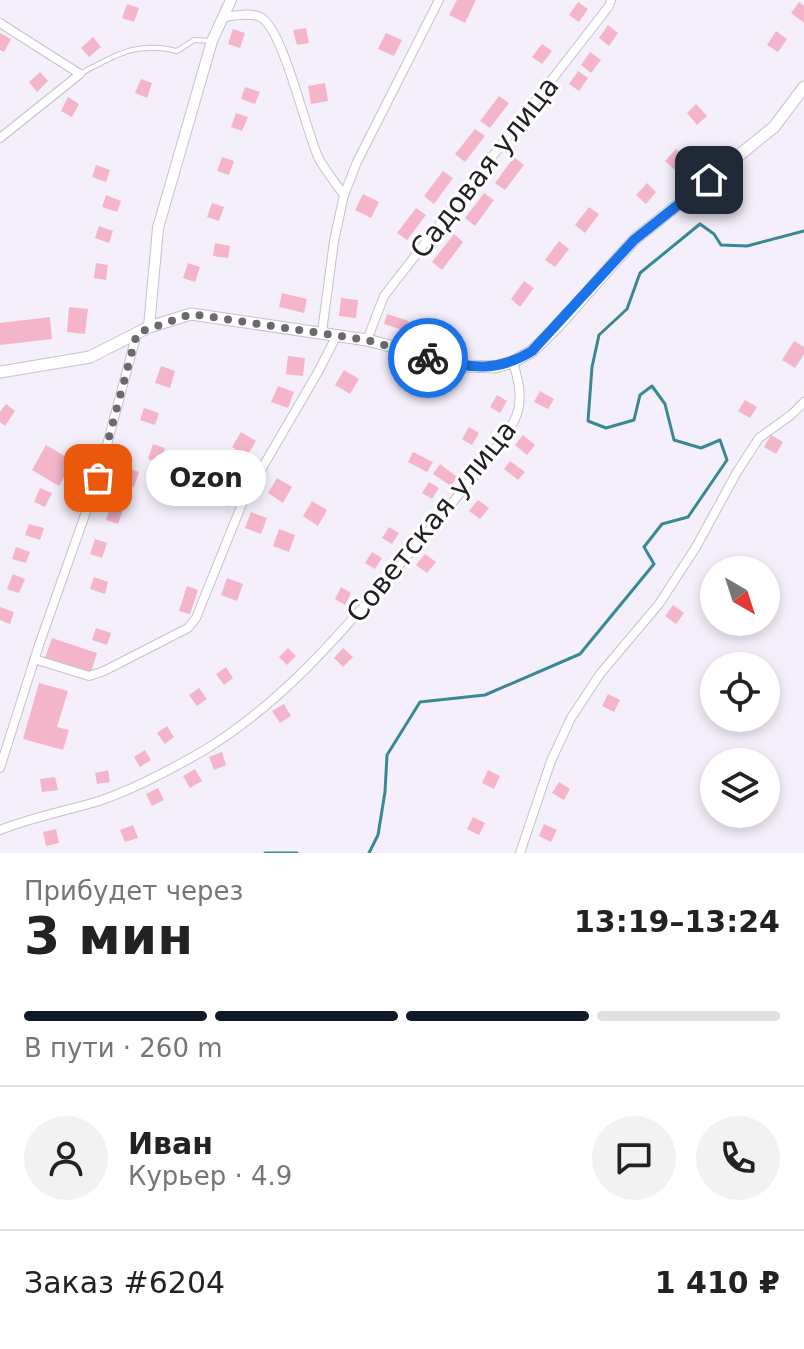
<!DOCTYPE html>
<html lang="ru">
<head>
<meta charset="utf-8">
<style>
  :root { --surface:#fff; --page:#f2f2f2; --text:#222; --muted:#767676; --line:#e0e0e0; --accent:#111827 }
  body { margin:0; font-family:"DejaVu Sans",sans-serif; background:var(--page); color:var(--text); height:100vh; display:flex; flex-direction:column; font-size:30px; white-space:nowrap }
  * { box-sizing:border-box; margin:0 }
  p { font-size:26px; color:var(--muted) }
  .icon { flex:none; width:44px; height:44px; fill:none; stroke:currentColor; stroke-width:2; stroke-linecap:round; stroke-linejoin:round }
  .map { position:relative; height:853px; overflow:hidden }
  .panel { display:flex; flex-direction:column; background:var(--surface); flex:1 }
  .panel>* { flex:none }
  .needle { width:52px; rotate:141deg }
  .controls { position:absolute; left:700px; top:556px; display:grid; gap:16px }
  .controls a { display:grid; place-items:center; width:80px; height:80px; border-radius:50%; background:var(--surface); box-shadow:0 4px 12px #0003; font-size:40px }
  .pin { position:absolute; display:grid; place-items:center; width:68px; height:68px; color:#fff; margin:-34px; border-radius:16px; box-shadow:0 4px 12px #0006 }
  .courier { position:absolute; display:grid; place-items:center; width:80px; height:80px; margin:-40px; border:6px solid #1a73e8; border-radius:50%; background:#fff; color:#222; box-shadow:0 2px 10px #0007 }
  .bubble { position:absolute; height:56px; border-radius:28px; background:var(--surface); box-shadow:0 4px 12px #0003; font-size:26px; font-weight:700; line-height:56px; text-align:center }
  .headline em { font-style:normal; font-weight:700 }
  .headline div { display:flex; flex-direction:column-reverse }
  .headline { display:flex; align-items:center; justify-content:space-between; height:136px; padding:0 24px }
  h1 { font-size:52px; font-weight:700; line-height:60px }
  .bar { display:grid; grid-template-columns:repeat(4,1fr); gap:12px 8px; align-content:center; height:96px; padding:0 24px }
  .bar i { height:10px; border-radius:6px; background:var(--line) }
  .bar .on { background:var(--accent) }
  .bar p { grid-column:span 4 }
  .line { display:flex; align-items:center; gap:20px; padding:0 24px; border-top:2px solid var(--line) }
  .line div { flex:1 }
  .round { display:grid; place-items:center; flex:none; width:84px; height:84px; border-radius:42px; background:var(--page) }
  .map>svg:first-child { display:block }
  .lines { fill:none; stroke-linecap:round; stroke-linejoin:round }
  .stream { stroke:#398993; stroke-width:3 }
  .building { fill:#f4b5ca }
  .service-casing { stroke:#c6c1cc; stroke-width:6 }
  .minor-casing { stroke:#c6c1cc; stroke-width:10 }
  .tertiary-casing { stroke:#c6c1cc; stroke-width:12 }
  .secondary-casing { stroke:#c6c1cc; stroke-width:13 }
  .service { stroke:#fff; stroke-width:4 }
  .minor { stroke:#fff; stroke-width:8 }
  .tertiary { stroke:#fff; stroke-width:10 }
  .secondary { stroke:#fff; stroke-width:11 }
  .done { stroke:#6b686f; stroke-width:8; stroke-dasharray:0 14.4 }
  .route { stroke:#1a73e8; stroke-width:10 }
  .labels { text-anchor:middle; stroke-width:6; stroke-linejoin:round; paint-order:stroke }
  .street-label { font-size:28px; fill:#201f23; stroke:#fff }
</style>
</head>
<body>
<div class="map">
<svg width="804" height="853" viewBox="0 0 804 853">
  <rect width="100%" height="100%" fill="#f5effb"/>
  <g class="lines">
    <g class="stream">
      <path d="M 265,853 L 297,853"/>
      <path d="M 369,853 L 378,835 L 385,792 L 387,755 L 420,702 L 485,695 L 580,654 L 654,564 L 644,547 L 662,524 L 688,517 L 727,460 L 720,440 L 701,448 L 674,440 L 665,404 L 652,386 L 640,395 L 634,420 L 606,428 L 588,421 L 592,367 L 599,335 L 627,309 L 640,273 L 700,224 L 714,234 L 721,245 L 747,246 L 804,231"/>
    </g>
  </g>
  <g class="building">
    <path d="M 457,0 L 476,0 L 465,23 L 449,15 Z"/>
    <path d="M 578,2 L 588,9 L 579,22 L 569,15 Z"/>
    <path d="M 799,2 L 804,6 L 804,23 L 791,13 Z"/>
    <path d="M 127,4 L 139,8 L 134,22 L 122,18 Z"/>
    <path d="M 608,25 L 618,33 L 609,46 L 599,38 Z"/>
    <path d="M 306,28 L 309,43 L 297,45 L 293,30 Z"/>
    <path d="M 233,29 L 245,33 L 240,48 L 228,44 Z"/>
    <path d="M 776,31 L 787,39 L 778,52 L 767,45 Z"/>
    <path d="M 0,33 L 11,39 L 4,52 L 0,50 Z"/>
    <path d="M 386,33 L 402,40 L 394,56 L 378,49 Z"/>
    <path d="M 93,37 L 101,47 L 89,57 L 81,48 Z"/>
    <path d="M 542,44 L 552,51 L 542,64 L 532,57 Z"/>
    <path d="M 590,52 L 601,60 L 591,73 L 581,65 Z"/>
    <path d="M 578,71 L 588,78 L 579,91 L 569,84 Z"/>
    <path d="M 40,72 L 48,81 L 37,92 L 29,82 Z"/>
    <path d="M 141,79 L 152,83 L 147,98 L 135,93 Z"/>
    <path d="M 325,83 L 328,101 L 311,104 L 308,86 Z"/>
    <path d="M 245,87 L 260,92 L 255,104 L 241,99 Z"/>
    <path d="M 499,96 L 509,103 L 490,128 L 480,121 Z"/>
    <path d="M 68,97 L 79,104 L 72,117 L 61,111 Z"/>
    <path d="M 696,104 L 707,116 L 697,125 L 687,113 Z"/>
    <path d="M 236,113 L 248,117 L 242,131 L 231,127 Z"/>
    <path d="M 475,129 L 485,136 L 465,162 L 455,154 Z"/>
    <path d="M 676,149 L 686,158 L 675,170 L 665,161 Z"/>
    <path d="M 222,157 L 234,161 L 229,175 L 217,171 Z"/>
    <path d="M 514,157 L 524,165 L 505,190 L 495,183 Z"/>
    <path d="M 96,165 L 110,170 L 106,182 L 92,177 Z"/>
    <path d="M 443,171 L 453,178 L 434,204 L 424,196 Z"/>
    <path d="M 647,183 L 656,192 L 646,204 L 636,195 Z"/>
    <path d="M 484,193 L 494,200 L 475,226 L 465,218 Z"/>
    <path d="M 363,194 L 379,202 L 371,218 L 355,210 Z"/>
    <path d="M 106,195 L 121,201 L 117,212 L 102,207 Z"/>
    <path d="M 212,203 L 224,207 L 219,221 L 207,217 Z"/>
    <path d="M 589,207 L 599,214 L 585,233 L 575,225 Z"/>
    <path d="M 416,208 L 426,215 L 407,240 L 397,233 Z"/>
    <path d="M 99,226 L 113,231 L 109,243 L 95,238 Z"/>
    <path d="M 454,234 L 463,242 L 442,270 L 432,262 Z"/>
    <path d="M 559,241 L 569,249 L 555,267 L 545,260 Z"/>
    <path d="M 215,243 L 230,246 L 228,258 L 213,256 Z"/>
    <path d="M 96,263 L 108,265 L 106,280 L 94,278 Z"/>
    <path d="M 188,263 L 200,267 L 195,282 L 183,278 Z"/>
    <path d="M 524,281 L 534,288 L 520,307 L 511,299 Z"/>
    <path d="M 282,293 L 307,299 L 304,313 L 279,307 Z"/>
    <path d="M 341,298 L 358,300 L 356,318 L 339,316 Z"/>
    <path d="M 69,307 L 88,309 L 85,334 L 67,332 Z"/>
    <path d="M 387,314 L 409,321 L 406,331 L 384,324 Z"/>
    <path d="M 50,317 L 52,339 L 0,345 L 0,323 Z"/>
    <path d="M 417,323 L 440,328 L 437,345 L 414,340 Z"/>
    <path d="M 794,341 L 804,347 L 804,354 L 795,368 L 782,360 Z"/>
    <path d="M 288,356 L 305,358 L 303,376 L 286,374 Z"/>
    <path d="M 161,366 L 175,371 L 170,388 L 155,383 Z"/>
    <path d="M 344,370 L 359,379 L 350,394 L 335,385 Z"/>
    <path d="M 278,386 L 294,392 L 288,408 L 271,402 Z"/>
    <path d="M 540,391 L 554,399 L 548,409 L 534,402 Z"/>
    <path d="M 497,395 L 507,401 L 500,413 L 490,407 Z"/>
    <path d="M 745,400 L 757,407 L 750,418 L 738,411 Z"/>
    <path d="M 6,404 L 15,411 L 5,426 L 0,422 L 0,412 Z"/>
    <path d="M 144,408 L 159,413 L 155,425 L 140,420 Z"/>
    <path d="M 469,427 L 479,433 L 472,445 L 462,439 Z"/>
    <path d="M 241,432 L 256,441 L 247,456 L 232,447 Z"/>
    <path d="M 523,435 L 535,445 L 527,455 L 515,445 Z"/>
    <path d="M 771,435 L 783,442 L 776,454 L 764,447 Z"/>
    <path d="M 153,444 L 165,448 L 160,463 L 148,459 Z"/>
    <path d="M 46,445 L 73,461 L 59,486 L 32,470 Z"/>
    <path d="M 413,452 L 433,462 L 427,472 L 408,462 Z"/>
    <path d="M 510,461 L 525,472 L 518,480 L 504,469 Z"/>
    <path d="M 440,464 L 457,477 L 451,486 L 433,474 Z"/>
    <path d="M 128,468 L 139,472 L 134,487 L 122,483 Z"/>
    <path d="M 277,478 L 292,487 L 283,503 L 268,493 Z"/>
    <path d="M 429,482 L 439,488 L 432,499 L 422,493 Z"/>
    <path d="M 217,485 L 234,491 L 228,507 L 211,501 Z"/>
    <path d="M 40,488 L 52,493 L 45,507 L 34,502 Z"/>
    <path d="M 478,500 L 489,508 L 480,519 L 469,511 Z"/>
    <path d="M 312,501 L 327,510 L 318,526 L 303,516 Z"/>
    <path d="M 111,506 L 123,510 L 118,524 L 106,520 Z"/>
    <path d="M 251,512 L 267,518 L 261,534 L 245,528 Z"/>
    <path d="M 29,524 L 44,528 L 40,540 L 25,535 Z"/>
    <path d="M 389,527 L 399,533 L 392,544 L 382,538 Z"/>
    <path d="M 279,529 L 295,535 L 289,552 L 273,546 Z"/>
    <path d="M 95,539 L 107,543 L 102,558 L 90,554 Z"/>
    <path d="M 16,547 L 30,552 L 26,563 L 12,559 Z"/>
    <path d="M 372,552 L 382,558 L 375,569 L 365,563 Z"/>
    <path d="M 425,554 L 436,562 L 427,573 L 416,565 Z"/>
    <path d="M 13,574 L 25,579 L 19,593 L 7,589 Z"/>
    <path d="M 94,577 L 108,582 L 105,594 L 90,589 Z"/>
    <path d="M 227,578 L 243,584 L 237,601 L 221,595 Z"/>
    <path d="M 187,586 L 198,590 L 190,614 L 179,611 Z"/>
    <path d="M 341,587 L 351,593 L 345,605 L 335,599 Z"/>
    <path d="M 673,605 L 684,613 L 676,624 L 665,616 Z"/>
    <path d="M 0,607 L 14,612 L 10,624 L 0,620 Z"/>
    <path d="M 96,628 L 111,633 L 107,645 L 92,640 Z"/>
    <path d="M 52,638 L 97,653 L 91,672 L 45,658 Z"/>
    <path d="M 288,648 L 296,656 L 287,665 L 279,657 Z"/>
    <path d="M 343,648 L 353,657 L 343,667 L 334,658 Z"/>
    <path d="M 226,667 L 233,678 L 224,685 L 216,674 Z"/>
    <path d="M 39,683 L 68,691 L 57,727 L 69,730 L 63,750 L 23,739 Z"/>
    <path d="M 199,688 L 207,699 L 197,706 L 189,695 Z"/>
    <path d="M 608,694 L 620,700 L 614,712 L 602,706 Z"/>
    <path d="M 284,704 L 291,716 L 280,723 L 272,711 Z"/>
    <path d="M 167,726 L 174,737 L 165,744 L 157,733 Z"/>
    <path d="M 145,750 L 151,760 L 140,767 L 134,757 Z"/>
    <path d="M 222,752 L 226,765 L 214,770 L 209,757 Z"/>
    <path d="M 195,769 L 202,781 L 190,788 L 183,776 Z"/>
    <path d="M 108,770 L 110,782 L 97,784 L 95,773 Z"/>
    <path d="M 488,770 L 500,776 L 494,789 L 482,783 Z"/>
    <path d="M 55,777 L 58,790 L 42,792 L 40,779 Z"/>
    <path d="M 559,782 L 570,789 L 564,800 L 552,793 Z"/>
    <path d="M 158,788 L 164,800 L 152,806 L 146,794 Z"/>
    <path d="M 473,817 L 485,823 L 479,835 L 467,829 Z"/>
    <path d="M 544,824 L 557,830 L 551,842 L 539,836 Z"/>
    <path d="M 133,825 L 138,838 L 125,842 L 120,830 Z"/>
    <path d="M 56,829 L 59,843 L 46,846 L 43,832 Z"/>
  </g>
  <g class="lines">
    <defs>
      <path id="service" d="M 82,73 C 117,54 137,41 177,51 L 194,40 L 212,41"/>
      <g id="minor">
        <path d="M 223,17 C 234,16 250,12 260,17 C 283,27 306,132 319,159 C 326,171 335,183 344,195"/>
        <path d="M 0,23 L 80,74 L 0,138"/>
        <path d="M 322,332 L 334,241 L 344,195 L 357,162 L 439,0"/>
        <path d="M 367,340 L 384,296 L 609,6 L 611,0"/>
        <path d="M 34,659 L 89,676 L 104,671 L 188,628 L 196,618 L 244,499 L 318,372 L 337,335"/>
        <path d="M 0,768 L 39,645 L 98,478 L 137,333"/>
        <path d="M 0,830 C 32,817 66,811 99,801 C 135,789 170,770 203,751 C 291,698 354,617 420,541 C 444,513 468,485 489,456 C 498,445 508,434 514,421 C 524,402 519,382 513,362"/>
        <path d="M 520,853 L 551,761 L 571,718 L 600,674 L 659,604 L 696,547 L 737,472 L 759,438 L 791,415 L 804,402"/>
      </g>
      <path id="tertiary" d="M 149,327 L 158,228 L 212,41 L 231,0"/>
      <path id="secondary" d="M 0,372 L 90,357 L 149,327 L 191,314 L 367,340 L 466,366 L 495,367 L 513,362 L 532,351 L 557,327 L 634,240 L 774,127 L 804,87"/>
    </defs>
    <use href="#service" class="service-casing"/>
    <use href="#minor" class="minor-casing"/>
    <use href="#tertiary" class="tertiary-casing"/>
    <use href="#secondary" class="secondary-casing"/>
    <use href="#service" class="service"/>
    <use href="#minor" class="minor"/>
    <use href="#tertiary" class="tertiary"/>
    <use href="#secondary" class="secondary"/>
  </g>
  <g class="lines">
    <path class="done" d="M 98,478 L 137,333 L 191,314 L 367,340 L 428,358"/>
    <path class="route" d="M 428,358 C 469,367 495,374 532,351 L 634,240 L 709,180"/>
  </g>
  <g class="labels">
    <g class="street-label">
      <text transform="translate(484 167) rotate(-52)" y="10">Садовая улица</text>
      <text transform="translate(431 521) rotate(-51)" y="10">Советская улица</text>
    </g>
  </g>
</svg>
<div class="controls">
<a><svg class="needle" viewBox="-14 -14 28 28"><path d="M0-13l5 13h-10z" fill="#e53935"/><path d="M0 13l5-13h-10z" fill="#767676"/></svg></a>
<a><svg class="icon" aria-label="locate" viewBox="0 0 24 24"><circle cx="12" cy="12" r="6"/><path d="M12 2v4M12 18v4M2 12h4M18 12h4"/></svg></a>
<a><svg class="icon" aria-label="layers" viewBox="0 0 24 24"><path d="M12 4l9 5-9 5-9-5zM3 14l9 5 9-5"/></svg></a>
</div>
<div class="pin" style="left:98px;top:478px;background:#ea580c"><svg class="icon" aria-label="bag" viewBox="0 0 24 24"><path d="M5 8h14l-1 12H6zM9 8a3 3 0 0 1 6 0"/></svg></div>
<div class="pin" style="left:709px;top:180px;background:#1f2937"><svg class="icon" aria-label="home" viewBox="0 0 24 24"><path d="M3 11l9-7 9 7M6 9v11h12V9"/></svg></div>
<div class="courier" style="left:428px;top:358px"><svg class="icon" aria-label="bike" viewBox="0 0 24 24"><circle cx="6" cy="16" r="4"/><circle cx="18" cy="16" r="4"/><path d="M6 16l4-8h5l3 8M10 8l3 8H6M13 5h3"/></svg></div>
<div class="bubble" style="left:146px;top:450px;width:120px">Ozon</div>
</div>
<section class="panel">
<div class="headline"><div><h1>3 мин</h1><p>Прибудет через</p></div><em>13:19–13:24</em></div>
<div class="bar"><i class="on"></i><i class="on"></i><i class="on"></i><i></i><p>В пути · 260 m</p></div>
<div class="line" style="height:144px"><a class="round"><svg class="icon" aria-label="person" viewBox="0 0 24 24"><circle cx="12" cy="8" r="4"/><path d="M4 21q1-7 8-7t8 7"/></svg></a><div><b>Иван</b><p>Курьер · 4.9</p></div><a class="round"><svg class="icon" aria-label="chat" viewBox="0 0 24 24"><path d="M4 5h16v11H9l-5 4z"/></svg></a><a class="round"><svg class="icon" aria-label="phone" viewBox="0 0 24 24"><path d="M5 4h4l2 5-3 2q2 4 5 5l2-3 5 2v4C11 20 4 13 5 4z"/></svg></a></div>
<div class="line" style="height:104px"><div>Заказ #6204</div><b>1 410 ₽</b></div>
</section>
</body>
</html>
